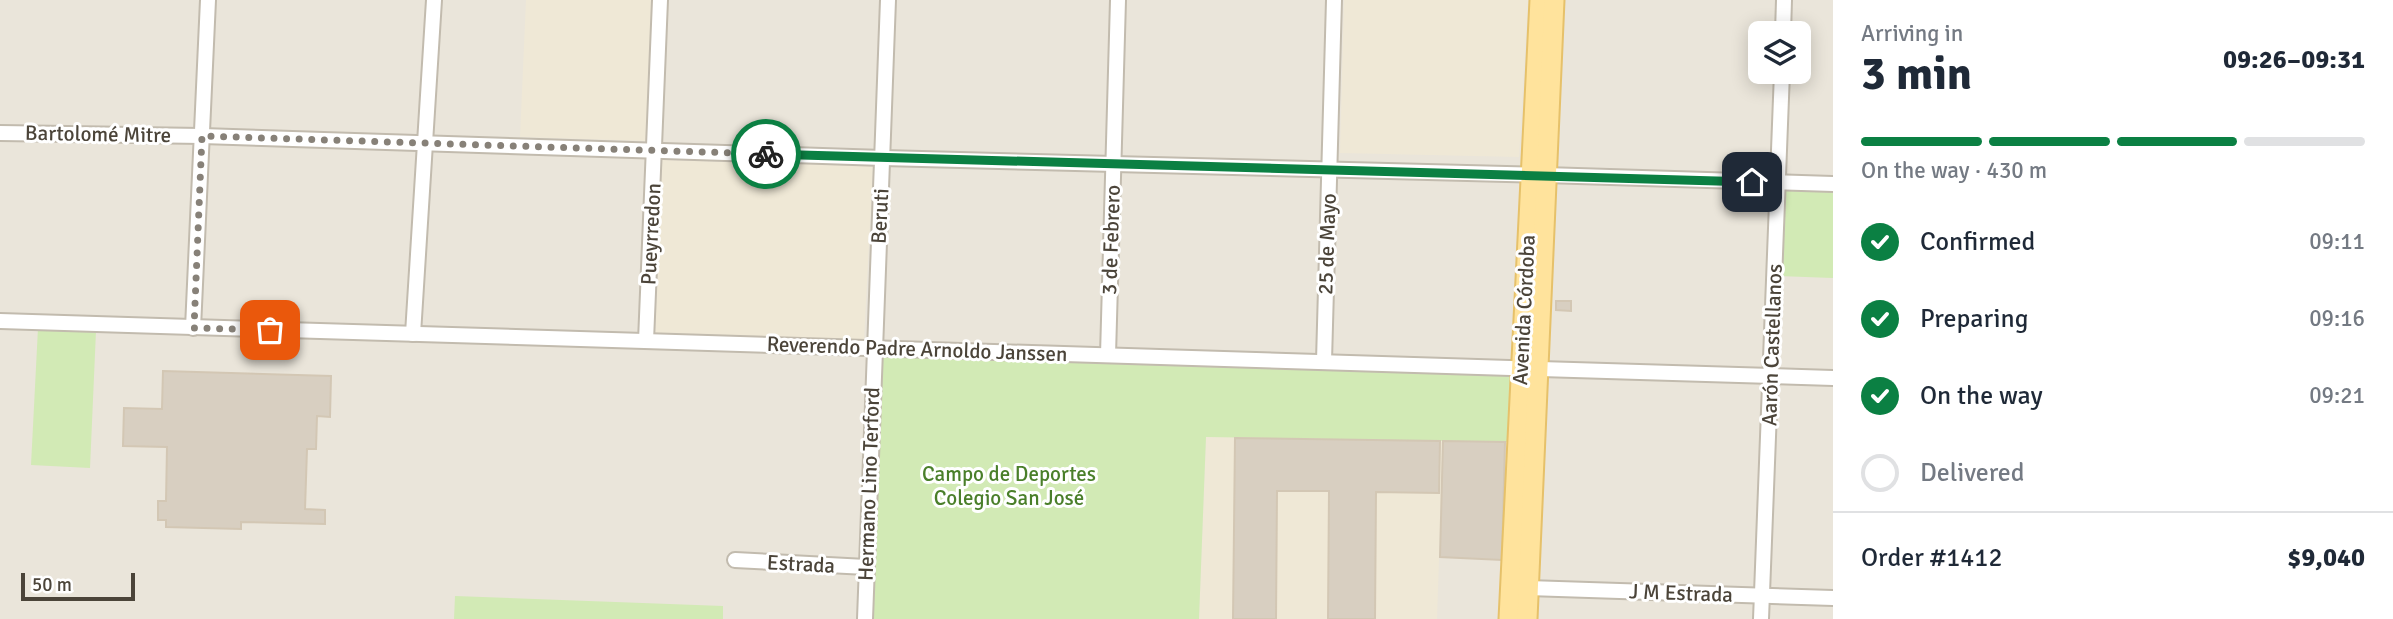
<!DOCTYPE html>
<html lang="en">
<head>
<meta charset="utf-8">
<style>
  :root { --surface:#fff; --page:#f6f6f7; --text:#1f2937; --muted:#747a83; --line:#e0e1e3; --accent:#0b8043 }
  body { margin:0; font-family:Signika,sans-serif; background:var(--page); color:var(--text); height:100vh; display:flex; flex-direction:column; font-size:26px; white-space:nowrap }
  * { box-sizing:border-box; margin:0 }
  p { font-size:23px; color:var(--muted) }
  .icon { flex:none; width:38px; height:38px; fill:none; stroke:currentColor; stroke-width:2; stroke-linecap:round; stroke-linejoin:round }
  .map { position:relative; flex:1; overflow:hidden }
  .side { display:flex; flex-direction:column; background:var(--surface); width:560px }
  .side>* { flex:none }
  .buttons { position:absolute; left:1748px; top:21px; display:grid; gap:14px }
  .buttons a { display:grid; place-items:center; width:63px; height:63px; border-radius:10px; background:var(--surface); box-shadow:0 4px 18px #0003; font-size:35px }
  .scale { position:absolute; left:21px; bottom:18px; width:114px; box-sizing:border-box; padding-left:7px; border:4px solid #4b4439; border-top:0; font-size:19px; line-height:24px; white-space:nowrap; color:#4b4439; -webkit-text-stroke:5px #fff; paint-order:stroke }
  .pin { position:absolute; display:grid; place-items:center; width:60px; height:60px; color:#fff; margin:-30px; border-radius:14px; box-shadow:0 4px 10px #0006 }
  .courier { position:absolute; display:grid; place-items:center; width:70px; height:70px; margin:-35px; border:5px solid #0b8043; border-radius:50%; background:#fff; color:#222; box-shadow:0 2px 9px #0007 }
  .overview em { font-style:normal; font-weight:700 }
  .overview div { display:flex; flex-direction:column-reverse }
  .overview { display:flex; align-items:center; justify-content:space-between; height:119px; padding:0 28px }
  h1 { font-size:46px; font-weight:700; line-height:52px }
  .bar { display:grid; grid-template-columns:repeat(4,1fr); gap:10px 7px; align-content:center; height:84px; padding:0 28px }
  .bar i { height:9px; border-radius:5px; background:var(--line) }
  .bar .on { background:var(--accent) }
  .bar p { grid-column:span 4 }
  .line { display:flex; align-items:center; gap:18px; padding:0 28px; border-top:2px solid var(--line) }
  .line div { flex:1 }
  ol { padding:0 28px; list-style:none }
  li { display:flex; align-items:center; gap:21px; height:77px }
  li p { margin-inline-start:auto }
  li .icon { padding:7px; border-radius:50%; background:var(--accent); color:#fff; stroke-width:4 }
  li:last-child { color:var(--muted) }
  li i { width:38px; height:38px; border:4px solid var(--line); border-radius:50% }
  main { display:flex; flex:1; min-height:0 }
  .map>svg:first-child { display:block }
  .residential { fill:#eae5da; fill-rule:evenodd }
  .education { fill:#efe8d6 }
  .green { fill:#d2eab5 }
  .building { fill:#d8cfc1; stroke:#d3c7b4; stroke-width:2 }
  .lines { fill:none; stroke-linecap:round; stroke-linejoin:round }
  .minor-casing { stroke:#c2bbae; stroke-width:18 }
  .major-casing { stroke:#e6c16a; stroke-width:23 }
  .minor { stroke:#fff; stroke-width:14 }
  .major { stroke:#ffe39c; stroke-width:19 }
  .done { stroke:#878178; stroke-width:7; stroke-dasharray:0 12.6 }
  .route { stroke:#0b8043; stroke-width:9 }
  .labels { text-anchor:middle; stroke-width:6; stroke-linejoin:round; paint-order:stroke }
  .street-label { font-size:21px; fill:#4b4439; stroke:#fff }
  .park-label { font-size:21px; fill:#4a7f2a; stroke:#fff }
</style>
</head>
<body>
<main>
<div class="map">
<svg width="1833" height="619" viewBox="0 0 1833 619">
  <rect width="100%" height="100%" fill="#f6f3ec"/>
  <path class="residential" d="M 0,0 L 1833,0 L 1833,619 L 0,619 ZM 1760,33 L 1799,33 L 1799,72 L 1760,72 Z"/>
  <g class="education">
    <path d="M 526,0 L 653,0 L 648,141 L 520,137 Z"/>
    <path d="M 1344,0 L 1528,0 L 1519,157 L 1340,153 Z"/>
    <path d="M 662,160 L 873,166 L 864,340 L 655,335 Z"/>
    <path d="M 1206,436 L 1443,441 L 1437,619 L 1199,619 Z"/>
  </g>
  <g class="green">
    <path d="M 1780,185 L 1833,186 L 1833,278 L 1776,276 Z"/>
    <path d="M 38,328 L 96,331 L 90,468 L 31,465 Z"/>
    <path d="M 874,348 L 1511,368 L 1508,442 L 1206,437 L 1199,619 L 865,619 Z"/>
    <path d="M 455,596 L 723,606 L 723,619 L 454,619 Z"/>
  </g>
  <g class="building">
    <path d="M 1556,301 L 1571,301 L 1571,311 L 1556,310 Z"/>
    <path d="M 163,371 L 331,376 L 330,417 L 317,416 L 316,449 L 307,449 L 305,509 L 325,510 L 325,524 L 241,522 L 241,529 L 166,527 L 166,520 L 158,520 L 158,501 L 166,501 L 167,447 L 123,446 L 124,408 L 162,409 Z"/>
    <path d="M 1235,438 L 1440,441 L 1439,493 L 1376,492 L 1375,619 L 1328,619 L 1329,491 L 1277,491 L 1276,619 L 1233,619 Z"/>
    <path d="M 1443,441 L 1505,442 L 1502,560 L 1440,557 Z"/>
  </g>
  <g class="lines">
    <defs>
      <g id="minor">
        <path d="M 1783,33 L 1784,0"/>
        <path d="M 0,133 L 202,136 L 883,158 L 1545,175 L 1833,184"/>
        <path d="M 0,321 L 1833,378"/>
        <path d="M 193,328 L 208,0"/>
        <path d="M 413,334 L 434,0"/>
        <path d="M 646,341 L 660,0"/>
        <path d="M 1108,355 L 1118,0"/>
        <path d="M 1324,361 L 1334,0"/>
        <path d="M 735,560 L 866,567"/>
        <path d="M 1528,588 L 1833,598"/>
        <path d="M 865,619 L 888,0"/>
        <path d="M 1761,619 L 1782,72"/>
      </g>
      <g id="major">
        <path d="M 1509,619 L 1540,0"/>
        <path d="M 1527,619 L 1554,0"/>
      </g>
    </defs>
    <use href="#minor" class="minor-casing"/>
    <use href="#major" class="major-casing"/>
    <use href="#minor" class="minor"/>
    <use href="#major" class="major"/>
  </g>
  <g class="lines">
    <path class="done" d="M 270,330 L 194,328 L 202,136 L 766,154"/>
    <path class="route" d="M 766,154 L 1752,182"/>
  </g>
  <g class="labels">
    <g class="street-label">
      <text transform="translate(98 134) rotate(1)" y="7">Bartolomé Mitre</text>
      <text transform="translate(880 216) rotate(-87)" y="7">Beruti</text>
      <text transform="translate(651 234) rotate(-87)" y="7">Pueyrredon</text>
      <text transform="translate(1111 240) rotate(-88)" y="7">3 de Febrero</text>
      <text transform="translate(1327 244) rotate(-88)" y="7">25 de Mayo</text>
      <text transform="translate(1524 310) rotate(-87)" y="7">Avenida Córdoba</text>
      <text transform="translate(1772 345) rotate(-88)" y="7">Aarón Castellanos</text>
      <text transform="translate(917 349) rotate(2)" y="7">Reverendo Padre Arnoldo Janssen</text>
      <text transform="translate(869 484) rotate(-88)" y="7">Hermano Lino Terford</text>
      <text transform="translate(801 564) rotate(3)" y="7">Estrada</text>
      <text transform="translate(1681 593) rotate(2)" y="7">J M Estrada</text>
    </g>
    <g class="park-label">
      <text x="1009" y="481">Campo de Deportes<tspan x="1009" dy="24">Colegio San José</tspan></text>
    </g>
  </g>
</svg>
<div class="buttons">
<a><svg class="icon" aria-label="layers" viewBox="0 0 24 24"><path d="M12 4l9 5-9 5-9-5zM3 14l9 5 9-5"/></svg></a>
</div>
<div class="scale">50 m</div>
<div class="pin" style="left:270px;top:330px;background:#ea580c"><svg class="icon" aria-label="bag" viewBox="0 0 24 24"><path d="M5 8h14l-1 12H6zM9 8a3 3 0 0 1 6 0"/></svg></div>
<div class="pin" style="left:1752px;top:182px;background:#1f2937"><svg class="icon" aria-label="home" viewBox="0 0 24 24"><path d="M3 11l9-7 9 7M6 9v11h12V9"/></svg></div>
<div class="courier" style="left:766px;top:154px"><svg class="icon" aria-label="bike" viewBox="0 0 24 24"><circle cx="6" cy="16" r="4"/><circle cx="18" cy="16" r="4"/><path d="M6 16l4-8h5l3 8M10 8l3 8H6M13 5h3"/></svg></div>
</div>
<section class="side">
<div class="overview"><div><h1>3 min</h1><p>Arriving in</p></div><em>09:26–09:31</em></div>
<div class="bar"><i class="on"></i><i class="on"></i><i class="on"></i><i></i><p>On the way · 430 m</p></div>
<ol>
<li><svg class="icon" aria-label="check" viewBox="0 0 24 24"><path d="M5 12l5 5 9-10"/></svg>Confirmed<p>09:11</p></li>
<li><svg class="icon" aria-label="check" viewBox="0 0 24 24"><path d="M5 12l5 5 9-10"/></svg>Preparing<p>09:16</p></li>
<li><svg class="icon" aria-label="check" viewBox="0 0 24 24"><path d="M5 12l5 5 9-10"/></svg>On the way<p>09:21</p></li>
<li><i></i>Delivered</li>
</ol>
<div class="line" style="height:91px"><div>Order #1412</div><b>$9,040</b></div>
</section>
</main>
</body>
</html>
